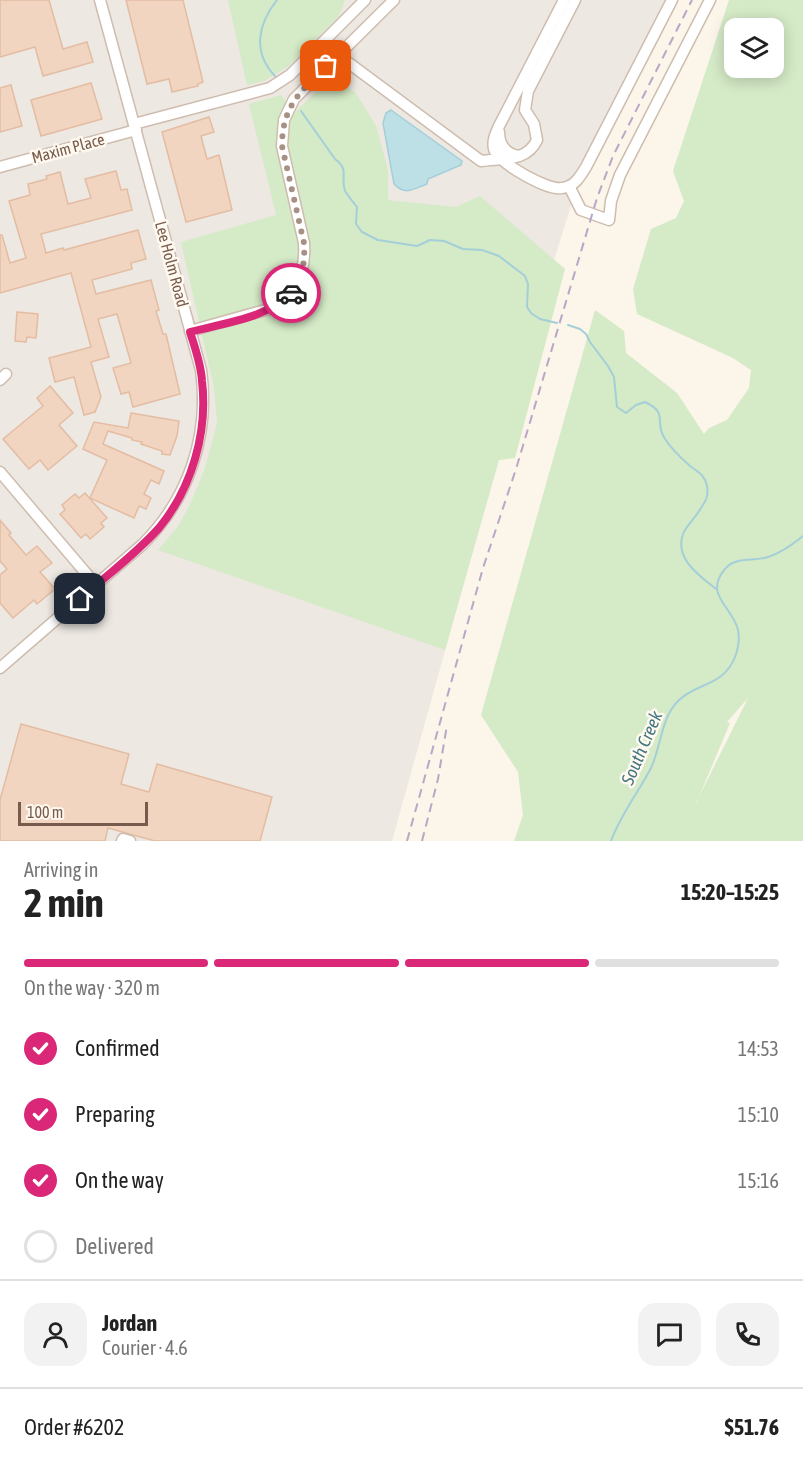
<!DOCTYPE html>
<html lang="en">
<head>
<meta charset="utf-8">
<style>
  :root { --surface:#fff; --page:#f2f2f2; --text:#222; --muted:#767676; --line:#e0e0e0; --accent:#db2777 }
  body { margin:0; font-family:"Asap Condensed",sans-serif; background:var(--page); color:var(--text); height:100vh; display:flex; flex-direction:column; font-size:22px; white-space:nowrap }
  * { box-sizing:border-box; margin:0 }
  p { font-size:20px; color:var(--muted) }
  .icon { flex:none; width:33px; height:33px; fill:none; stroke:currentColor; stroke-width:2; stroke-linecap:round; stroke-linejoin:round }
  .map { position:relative; height:841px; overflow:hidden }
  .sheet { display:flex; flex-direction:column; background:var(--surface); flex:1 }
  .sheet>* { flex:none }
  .buttons { position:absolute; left:724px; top:18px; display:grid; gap:12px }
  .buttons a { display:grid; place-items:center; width:60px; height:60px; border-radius:12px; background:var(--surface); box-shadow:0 3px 15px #0003; font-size:30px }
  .scale { position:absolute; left:18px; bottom:15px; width:130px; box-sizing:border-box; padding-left:6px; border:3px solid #775c4d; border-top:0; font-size:16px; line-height:21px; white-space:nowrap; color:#775c4d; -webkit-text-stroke:4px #fff9f0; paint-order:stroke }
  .pin { position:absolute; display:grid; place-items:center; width:51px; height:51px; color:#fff; margin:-26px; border-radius:12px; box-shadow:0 3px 9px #0006 }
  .courier { position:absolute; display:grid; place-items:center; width:60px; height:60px; margin:-30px; border:4px solid #db2777; border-radius:50%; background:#fff; color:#222; box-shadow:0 2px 8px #0007 }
  .headline em { font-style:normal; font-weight:700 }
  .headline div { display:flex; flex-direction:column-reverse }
  .headline { display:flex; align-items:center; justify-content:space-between; height:102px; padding:0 24px }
  h1 { font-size:39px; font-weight:700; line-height:45px }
  .bar { display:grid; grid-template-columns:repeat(4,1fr); gap:9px 6px; align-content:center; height:72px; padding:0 24px }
  .bar i { height:8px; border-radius:4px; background:var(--line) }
  .bar .current { background:var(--accent) }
  .bar p { grid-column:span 4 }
  .line { display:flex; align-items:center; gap:15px; padding:0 24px; border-top:2px solid var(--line) }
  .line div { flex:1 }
  .round { display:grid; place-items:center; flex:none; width:63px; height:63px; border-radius:18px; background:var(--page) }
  ol { padding:0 24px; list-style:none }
  li { display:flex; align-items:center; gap:18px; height:66px }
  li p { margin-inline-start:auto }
  li .icon { padding:6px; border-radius:50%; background:var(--accent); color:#fff; stroke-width:4 }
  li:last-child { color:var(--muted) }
  li i { width:33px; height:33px; border:3px solid var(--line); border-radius:50% }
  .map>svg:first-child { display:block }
  .industrial { fill:#ede8e2 }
  .green { fill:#d5eac7; fill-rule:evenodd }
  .water { fill:#bddfe6; stroke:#a4cfd8; stroke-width:1.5 }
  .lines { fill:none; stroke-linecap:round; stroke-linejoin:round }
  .stream { stroke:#a4cfd8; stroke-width:2 }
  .building { fill:#f1d5c1; stroke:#e4bca2; stroke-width:1.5 }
  .minor-casing { stroke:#cebdaf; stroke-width:13 }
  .minor { stroke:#fff; stroke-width:10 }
  .rail { stroke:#b8a7c7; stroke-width:2; stroke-dasharray:9 6; stroke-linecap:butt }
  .done { stroke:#a69284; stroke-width:6; stroke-dasharray:0 10.8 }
  .route { stroke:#db2777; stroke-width:8 }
  .labels { text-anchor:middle; stroke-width:5; stroke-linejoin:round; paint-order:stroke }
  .street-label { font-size:16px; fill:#775c4d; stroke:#fff9f0 }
  .water-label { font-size:18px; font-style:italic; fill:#437783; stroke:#fff9f0 }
</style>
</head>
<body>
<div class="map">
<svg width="803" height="841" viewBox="0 0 803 841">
  <rect width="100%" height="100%" fill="#fcf5e9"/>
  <path class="industrial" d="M 0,0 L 666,0 L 583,168 L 554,260 L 392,841 L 0,841 Z"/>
  <g class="green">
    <path d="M 228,0 L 345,0 L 339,16 L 289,66 L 264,81 L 247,85 Z"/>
    <path d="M 729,0 L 803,0 L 803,841 L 514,841 L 523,815 L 518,772 L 481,715 L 595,310 L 624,331 L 626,353 L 677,393 L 704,434 L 709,428 L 727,420 L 749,388 L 751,370 L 733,358 L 637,314 L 633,289 L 651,229 L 676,218 L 684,201 L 673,171 ZM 735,28 L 774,28 L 774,68 L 735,68 ZM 748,698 L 696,803 L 696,804 L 730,723 L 727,722 Z"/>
    <path d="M 333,76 L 356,93 L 376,126 L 388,170 L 388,200 L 456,207 L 480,196 L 565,269 L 515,458 L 499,460 L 445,650 L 158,550 L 179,525 L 191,502 L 205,468 L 217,423 L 214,388 L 181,242 L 276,215 L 249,104 L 281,95 L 294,113 Z"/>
  </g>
  <path class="water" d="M 391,110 L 462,161 L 461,165 L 428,179 L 427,184 C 414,189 405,196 394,184 L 383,123 L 386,113 Z"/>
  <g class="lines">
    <g class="stream">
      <path d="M 275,76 C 252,52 258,24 277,0"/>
      <path d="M 301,111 L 335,159 C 350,170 340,177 345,191 C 348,196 353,202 357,207 L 356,224 L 362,232 L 378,240 L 417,246 L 430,240 L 444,241 L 463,249 L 482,250 L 499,256 L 525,276 L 528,284 L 527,307 L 531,313 L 540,319 L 557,323"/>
      <path d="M 568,325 L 580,329 L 586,334 L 590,342 L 608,366 L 614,377 L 617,407 L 626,413 L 636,405 L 645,402 C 670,414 653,421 665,439 C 671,448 682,459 690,466 C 698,472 705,475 707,486 C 709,497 705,502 699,511 C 695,518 686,526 683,534 C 674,559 700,576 716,589"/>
      <path d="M 611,841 C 621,814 638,793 651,768 C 661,747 661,718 678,701 C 697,682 723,687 735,657 C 738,649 740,639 738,630 C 733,607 703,595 725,569 C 735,556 754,562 768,557 C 781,553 792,545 803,536"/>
    </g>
  </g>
  <g class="building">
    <path d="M 0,0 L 49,0 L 63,49 L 87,42 L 93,62 L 43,76 L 35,47 L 0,57 Z"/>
    <path d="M 126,0 L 183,0 L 203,82 L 198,84 L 198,86 L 172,92 L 169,79 L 147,84 Z"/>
    <path d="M 91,83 L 102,119 L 41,136 L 31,100 Z"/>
    <path d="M 11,85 L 22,126 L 0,132 L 0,88 Z"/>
    <path d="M 209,117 L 214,132 L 201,136 L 207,159 L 219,155 L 232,210 L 186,222 L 162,132 Z"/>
    <path d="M 116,171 L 121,190 L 127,189 L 132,210 L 41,234 L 46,253 L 63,248 L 64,250 L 138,230 L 146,259 L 131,263 L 132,269 L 92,280 L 96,294 L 151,280 L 159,310 L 156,311 L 163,334 L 166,334 L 180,394 L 133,407 L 129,392 L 121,394 L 113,368 L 131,363 L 117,314 L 98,319 L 109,357 L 91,362 L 101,397 L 95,412 L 84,415 L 74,377 L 55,382 L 49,358 L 91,347 L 71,273 L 0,293 L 0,235 L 2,235 L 10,263 L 26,258 L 9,201 L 30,195 L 28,184 L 47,179 L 46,176 L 60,172 L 68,204 L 91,198 L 85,179 Z"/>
    <path d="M 17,312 L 38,314 L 36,338 L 27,337 L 26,342 L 15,341 Z"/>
    <path d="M 50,386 L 73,413 L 59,425 L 77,446 L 48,470 L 40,460 L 29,469 L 3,439 L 43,406 L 37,398 Z"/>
    <path d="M 131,413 L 179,421 L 177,436 L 170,455 L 162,454 L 162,451 L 141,444 L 142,442 L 132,440 L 132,438 L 108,431 L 103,444 L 164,471 L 159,484 L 151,480 L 144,494 L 151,498 L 146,509 L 139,506 L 134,518 L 90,498 L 107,460 L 83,449 L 94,422 L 128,428 Z"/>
    <path d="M 85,493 L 107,518 L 101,523 L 104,527 L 90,539 L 86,534 L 81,538 L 60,514 L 65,510 L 62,505 L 75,494 L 79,498 Z"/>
    <path d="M 0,520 L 11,533 L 9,535 L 26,555 L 37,546 L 52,563 L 40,572 L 55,589 L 37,604 L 34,600 L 13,618 L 0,603 L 0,575 L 7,569 L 0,561 Z"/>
    <path d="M 21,724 L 129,754 L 121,784 L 149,792 L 157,764 L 272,797 L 260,841 L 155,841 L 108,828 L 105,841 L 0,841 L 0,800 Z"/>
  </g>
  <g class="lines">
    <defs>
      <g id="minor">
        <path d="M 564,0 L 499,126 C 496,133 492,140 494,149 C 498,163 548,191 562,188 C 574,187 580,177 586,167 L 672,0"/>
        <path d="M 338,55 L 481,161 C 502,158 527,162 537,140 L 534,124 L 525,110 L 528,91 L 575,0"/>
        <path d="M 134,124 L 270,88 L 290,75 L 365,0"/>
        <path d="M 499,132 C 499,145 506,154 519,156"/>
        <path d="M 0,167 L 136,130"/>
        <path d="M 569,186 L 581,210 L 609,220 L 611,201 L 620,175 L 710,0"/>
        <path d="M 190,331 L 269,309 C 296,295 306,273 304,243 L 282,146 L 284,120 L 294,99 L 394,0"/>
        <path d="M 0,380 L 6,374"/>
        <path d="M 0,472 L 96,585"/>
        <path d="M 0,668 L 143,544 C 189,498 210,435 201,370 L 100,0"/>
        <path d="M 122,841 L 123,839 L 130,841"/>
      </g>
    </defs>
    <use href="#minor" class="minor-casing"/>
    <use href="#minor" class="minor"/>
    <g class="rail">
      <path d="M 407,841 L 483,568 L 516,469 L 597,198 L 613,156 L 692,0"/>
      <path d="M 422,841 L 438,779 L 447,725"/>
    </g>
  </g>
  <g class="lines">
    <path class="done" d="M 291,293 C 303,278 305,262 304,243 L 282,146 C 282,107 300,92 326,66"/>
    <path class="route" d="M 80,599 C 106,576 136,554 159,528 C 192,488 208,432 202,381 C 201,364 195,348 190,332 C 223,323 266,319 291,293"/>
  </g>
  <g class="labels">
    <g class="street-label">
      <text transform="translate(68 148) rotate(-15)" y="6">Maxim Place</text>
      <text transform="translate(172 264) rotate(75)" y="6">Lee Holm Road</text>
    </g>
    <g class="water-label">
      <text transform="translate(642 748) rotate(-67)" y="6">South Creek</text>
    </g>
  </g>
</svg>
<div class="buttons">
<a><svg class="icon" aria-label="layers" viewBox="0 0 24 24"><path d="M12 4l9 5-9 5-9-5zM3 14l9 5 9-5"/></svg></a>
</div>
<div class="scale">100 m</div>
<div class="pin" style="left:326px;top:66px;background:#ea580c"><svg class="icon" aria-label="bag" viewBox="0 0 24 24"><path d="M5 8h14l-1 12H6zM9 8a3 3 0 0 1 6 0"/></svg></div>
<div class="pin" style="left:80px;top:599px;background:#1f2937"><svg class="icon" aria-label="home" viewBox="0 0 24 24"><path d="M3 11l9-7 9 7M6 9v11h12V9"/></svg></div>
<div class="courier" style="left:291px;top:293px"><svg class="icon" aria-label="car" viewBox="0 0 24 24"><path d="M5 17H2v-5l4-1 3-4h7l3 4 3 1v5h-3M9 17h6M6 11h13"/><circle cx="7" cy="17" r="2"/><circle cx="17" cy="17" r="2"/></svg></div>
</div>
<section class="sheet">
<div class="headline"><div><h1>2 min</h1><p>Arriving in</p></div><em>15:20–15:25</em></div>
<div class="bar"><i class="current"></i><i class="current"></i><i class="current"></i><i></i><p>On the way · 320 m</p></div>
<ol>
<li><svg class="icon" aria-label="check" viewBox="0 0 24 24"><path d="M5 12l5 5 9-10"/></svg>Confirmed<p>14:53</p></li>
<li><svg class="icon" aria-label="check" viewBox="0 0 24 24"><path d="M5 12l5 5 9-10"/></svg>Preparing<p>15:10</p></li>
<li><svg class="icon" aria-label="check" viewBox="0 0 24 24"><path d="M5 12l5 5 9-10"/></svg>On the way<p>15:16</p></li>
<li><i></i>Delivered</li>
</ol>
<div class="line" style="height:108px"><a class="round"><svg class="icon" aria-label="person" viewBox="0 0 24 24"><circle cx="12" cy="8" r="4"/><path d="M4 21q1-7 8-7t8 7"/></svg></a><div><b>Jordan</b><p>Courier · 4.6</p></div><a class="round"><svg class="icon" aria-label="chat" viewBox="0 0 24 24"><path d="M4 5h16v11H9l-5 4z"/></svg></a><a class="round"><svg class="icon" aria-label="phone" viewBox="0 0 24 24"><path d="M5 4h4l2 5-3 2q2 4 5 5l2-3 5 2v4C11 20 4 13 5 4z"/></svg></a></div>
<div class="line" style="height:78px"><div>Order #6202</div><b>$51.76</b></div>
</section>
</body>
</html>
